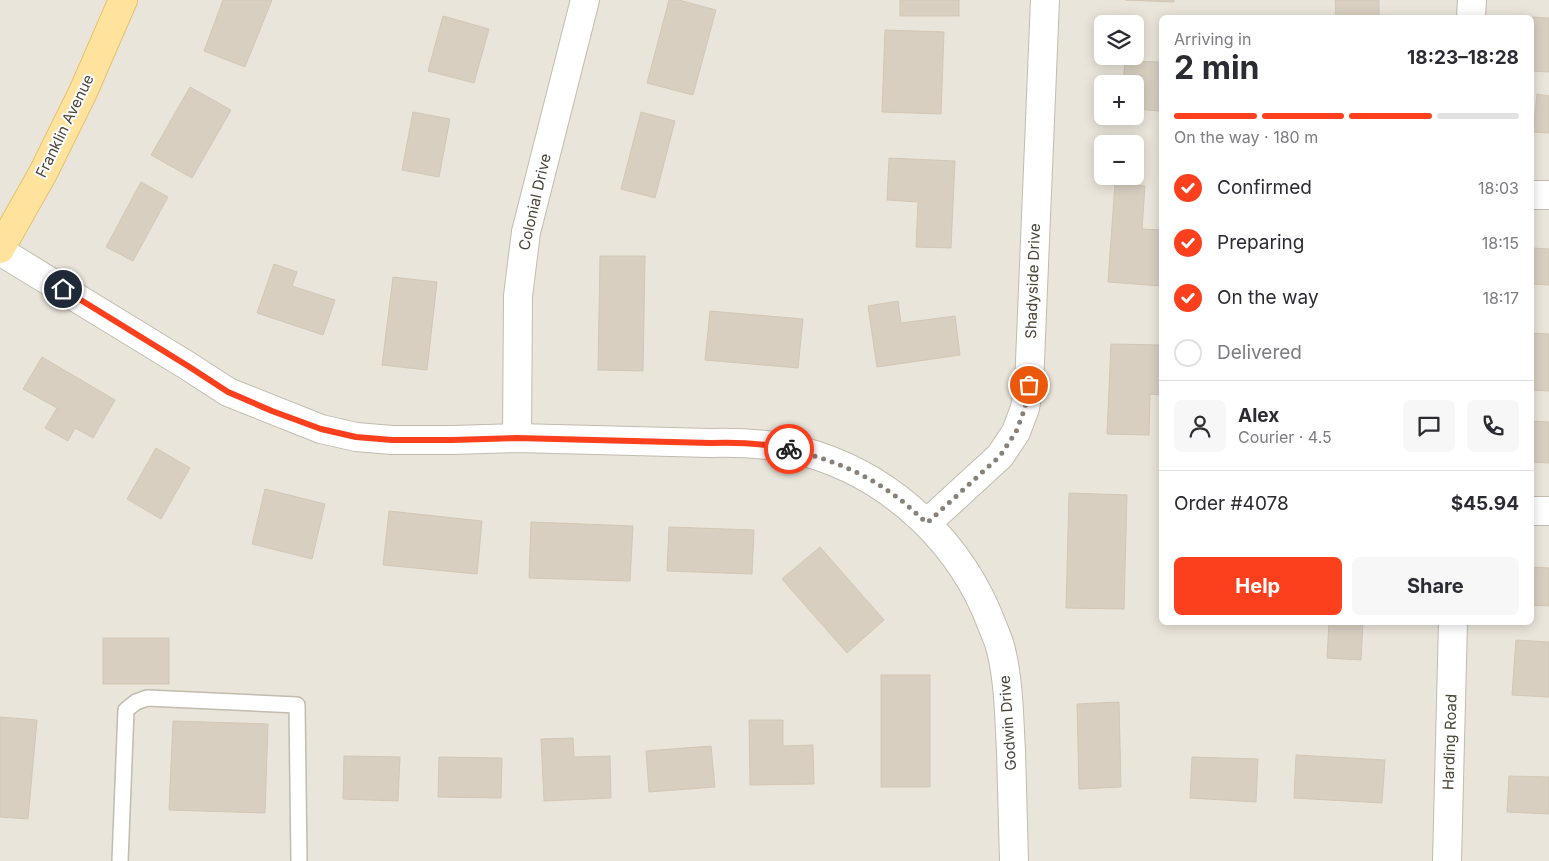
<!DOCTYPE html>
<html lang="en">
<head>
<meta charset="utf-8">
<style>
  :root { --surface:#fff; --page:#f7f7f7; --text:#2b2b33; --muted:#7c7c81; --line:#e1e1e2; --accent:#fc3f1d }
  body { margin:0; font-family:Inter,sans-serif; background:var(--page); color:var(--text); height:100vh; display:flex; flex-direction:column; font-size:19px; white-space:nowrap }
  * { box-sizing:border-box; margin:0 }
  p { font-size:16px; color:var(--muted) }
  .icon { flex:none; width:28px; height:28px; fill:none; stroke:currentColor; stroke-width:2; stroke-linecap:round; stroke-linejoin:round }
  .map { position:relative; flex:1; overflow:hidden }
  .side { position:absolute; left:1159px; top:15px; width:375px; height:610px; display:flex; flex-direction:column; background:var(--surface); border-radius:8px; box-shadow:0 2px 12px #0003 }
  .side>* { flex:none }
  .tools { position:absolute; left:1094px; top:15px; display:grid; gap:10px }
  .tools a { display:grid; place-items:center; width:50px; height:50px; border-radius:8px; background:var(--surface); box-shadow:0 2px 12px #0003; font-size:25px }
  .pin { position:absolute; display:grid; place-items:center; width:42px; height:42px; color:#fff; margin:-21px; border:2px solid #fff; border-radius:50%; box-shadow:0 1px 5px #0007 }
  .courier { position:absolute; display:grid; place-items:center; width:50px; height:50px; margin:-25px; border:4px solid #fc3f1d; border-radius:50%; background:#fff; color:#222; box-shadow:0 1px 6px #0007 }
  .headline em { font-style:normal; font-weight:700 }
  .headline div { display:flex; flex-direction:column-reverse }
  .headline { display:flex; align-items:center; justify-content:space-between; height:85px; padding:0 15px }
  h1 { font-size:32px; font-weight:700; line-height:38px }
  .bar { display:grid; grid-template-columns:repeat(4,1fr); gap:8px 5px; align-content:center; height:60px; padding:0 15px }
  .bar i { height:6px; border-radius:4px; background:var(--line) }
  .bar .active { background:var(--accent) }
  .bar p { grid-column:span 4 }
  .line { display:flex; align-items:center; gap:12px; padding:0 15px; border-top:1px solid var(--line) }
  .line div { flex:1 }
  .round { display:grid; place-items:center; flex:none; width:52px; height:52px; border-radius:8px; background:var(--page) }
  ol { padding:0 15px; list-style:none }
  li { display:flex; align-items:center; gap:15px; height:55px }
  li p { margin-inline-start:auto }
  li .icon { padding:5px; border-radius:50%; background:var(--accent); color:#fff; stroke-width:4 }
  li:last-child { color:var(--muted) }
  li i { width:28px; height:28px; border:2px solid var(--line); border-radius:50% }
  .button { display:flex; gap:10px; margin-top:auto; padding:10px 15px }
  .button a { flex:1; height:58px; border-radius:8px; background:var(--accent); color:#fff; font-size:20px; font-weight:700; line-height:58px; text-align:center }
  .button a+a { background:var(--page); color:var(--text) }
  .map>svg:first-child { display:block }
  .residential { fill:#eae5da; fill-rule:evenodd }
  .building { fill:#d8cfc1; stroke:#d3c7b4 }
  .lines { fill:none; stroke-linecap:round; stroke-linejoin:round }
  .lane-casing { stroke:#c2bbae; stroke-width:18 }
  .street-casing { stroke:#c2bbae; stroke-width:30 }
  .primary-casing { stroke:#e6c16a; stroke-width:30 }
  .lane { stroke:#fff; stroke-width:15 }
  .street { stroke:#fff; stroke-width:28 }
  .primary { stroke:#ffe39c; stroke-width:28 }
  .done { stroke:#878178; stroke-width:5; stroke-dasharray:0 9 }
  .route { stroke:#fc3f1d; stroke-width:6 }
  .labels { text-anchor:middle; stroke-width:4; stroke-linejoin:round; paint-order:stroke }
  .street-label { font-size:15px; fill:#4b4439; stroke:#fff }
</style>
</head>
<body>
<div class="map">
<svg width="1549" height="861" viewBox="0 0 1549 861">
  <rect width="100%" height="100%" fill="#f6f3ec"/>
  <path class="residential" d="M 0,0 L 1549,0 L 1549,861 L 0,861 ZM 1161,18 L 1531,18 L 1531,622 L 1161,622 ZM 1102,24 L 1135,24 L 1135,56 L 1102,56 ZM 1102,84 L 1135,84 L 1135,116 L 1102,116 ZM 1102,144 L 1135,144 L 1135,176 L 1102,176 Z"/>
  <g class="building">
    <path d="M 223,0 L 272,0 L 245,67 L 204,51 Z"/>
    <path d="M 669,0 L 679,0 L 716,10 L 693,95 L 647,83 Z"/>
    <rect x="900" y="0" width="59" height="16"/>
    <path d="M 1125,0 L 1174,0 L 1174,2 Z"/>
    <path d="M 1335,0 L 1379,0 L 1379,18 L 1336,18 Z"/>
    <path d="M 443,16 L 489,29 L 474,83 L 428,71 Z"/>
    <path d="M 1532,17 L 1549,18 L 1549,72 L 1531,71 Z"/>
    <path d="M 885,30 L 944,32 L 941,114 L 882,112 Z"/>
    <path d="M 1125,61 L 1161,62 L 1159,111 L 1135,109 L 1135,84 L 1123,84 Z"/>
    <path d="M 190,87 L 231,110 L 192,178 L 151,155 Z"/>
    <path d="M 1537,94 L 1549,96 L 1549,133 L 1533,132 Z"/>
    <path d="M 413,112 L 450,119 L 439,177 L 402,170 Z"/>
    <path d="M 641,112 L 675,121 L 655,198 L 621,189 Z"/>
    <path d="M 889,158 L 955,161 L 951,248 L 916,247 L 918,202 L 887,200 Z"/>
    <path d="M 141,182 L 168,197 L 133,261 L 106,247 Z"/>
    <path d="M 1115,183 L 1145,186 L 1142,229 L 1161,230 L 1161,286 L 1108,282 Z"/>
    <path d="M 1532,248 L 1549,249 L 1549,285 L 1531,284 Z"/>
    <path d="M 600,256 L 645,256 L 643,371 L 598,370 Z"/>
    <path d="M 274,264 L 297,272 L 292,286 L 335,300 L 323,335 L 257,313 Z"/>
    <path d="M 393,277 L 437,282 L 427,370 L 382,365 Z"/>
    <path d="M 898,301 L 901,323 L 955,316 L 960,355 L 877,367 L 868,306 Z"/>
    <path d="M 710,311 L 803,319 L 798,368 L 705,360 Z"/>
    <path d="M 1531,333 L 1549,334 L 1549,391 L 1531,390 Z"/>
    <path d="M 1111,344 L 1161,345 L 1161,395 L 1150,394 L 1149,435 L 1107,434 Z"/>
    <path d="M 42,357 L 115,400 L 93,438 L 75,428 L 68,441 L 45,428 L 57,408 L 23,389 Z"/>
    <path d="M 1531,421 L 1549,422 L 1549,463 L 1531,462 Z"/>
    <path d="M 156,448 L 190,468 L 161,519 L 127,499 Z"/>
    <path d="M 265,489 L 325,504 L 312,559 L 252,544 Z"/>
    <path d="M 1069,493 L 1127,495 L 1124,609 L 1066,608 Z"/>
    <path d="M 389,511 L 482,521 L 477,574 L 383,565 Z"/>
    <path d="M 531,522 L 633,526 L 630,581 L 529,578 Z"/>
    <path d="M 669,527 L 754,530 L 752,574 L 667,571 Z"/>
    <path d="M 820,547 L 884,620 L 847,653 L 782,579 Z"/>
    <path d="M 1531,567 L 1549,568 L 1549,606 L 1531,605 Z"/>
    <path d="M 1329,622 L 1363,622 L 1361,660 L 1327,658 Z"/>
    <rect x="103" y="638" width="66" height="46"/>
    <path d="M 1516,640 L 1549,642 L 1549,697 L 1512,695 Z"/>
    <rect x="881" y="675" width="49" height="112"/>
    <path d="M 1119,702 L 1121,787 L 1079,789 L 1077,704 Z"/>
    <path d="M 0,717 L 37,720 L 28,819 L 0,817 Z"/>
    <path d="M 749,720 L 783,720 L 783,746 L 813,745 L 814,784 L 750,785 Z"/>
    <path d="M 173,721 L 268,724 L 265,813 L 169,810 Z"/>
    <path d="M 573,738 L 574,757 L 610,756 L 611,798 L 544,801 L 541,739 Z"/>
    <path d="M 711,746 L 715,787 L 649,792 L 646,751 Z"/>
    <path d="M 1296,755 L 1385,760 L 1382,803 L 1294,798 Z"/>
    <path d="M 344,756 L 400,757 L 398,801 L 343,799 Z"/>
    <path d="M 439,757 L 502,758 L 501,798 L 438,797 Z"/>
    <path d="M 1192,757 L 1258,759 L 1256,802 L 1190,798 Z"/>
    <path d="M 1509,776 L 1549,777 L 1549,814 L 1507,812 Z"/>
  </g>
  <g class="lines">
    <defs>
      <path id="lane" d="M 120,861 L 126,710 L 136,702 L 147,698 L 297,705 L 299,861"/>
      <g id="street">
        <path d="M 1471,18 L 1472,0"/>
        <path d="M 1531,195 L 1549,195"/>
        <path d="M 0,251 L 188,366 L 228,392 L 321,429 L 356,437 L 392,440 L 452,440 L 517,438 L 710,443 C 745,442 781,444 815,455 C 896,481 962,545 992,625 C 995,633 999,641 1001,650 C 1009,683 1009,717 1011,751 C 1012,788 1013,824 1014,861"/>
        <path d="M 517,438 L 518,296 L 526,232 L 585,0"/>
        <path d="M 1531,511 L 1549,511"/>
        <path d="M 927,523 L 1000,456 L 1016,432 L 1025,408 L 1029,385 L 1045,0"/>
        <path d="M 1447,861 L 1453,622"/>
      </g>
      <path id="primary" d="M 0,249 L 43,173 L 83,92 L 123,0"/>
    </defs>
    <use href="#lane" class="lane-casing"/>
    <use href="#street" class="street-casing"/>
    <use href="#primary" class="primary-casing"/>
    <use href="#lane" class="lane"/>
    <use href="#street" class="street"/>
    <use href="#primary" class="primary"/>
  </g>
  <g class="lines">
    <path class="done" d="M 789,449 C 827,458 866,473 898,498 C 908,505 917,515 927,523 L 1000,456 L 1016,432 L 1025,408 L 1029,385"/>
    <path class="route" d="M 63,289 L 188,366 L 228,392 L 272,411 L 321,429 L 356,437 L 392,440 L 452,440 L 517,438 L 710,443 C 737,442 763,443 789,449"/>
  </g>
  <g class="labels">
    <g class="street-label">
      <text transform="translate(65 126) rotate(-64)" y="5">Franklin Avenue</text>
      <text transform="translate(535 202) rotate(-77)" y="5">Colonial Drive</text>
      <text transform="translate(1033 281) rotate(-88)" y="5">Shadyside Drive</text>
      <text transform="translate(1008 723) rotate(-94)" y="5">Godwin Drive</text>
      <text transform="translate(1450 742) rotate(-88)" y="5">Harding Road</text>
    </g>
  </g>
</svg>
<div class="tools">
<a><svg class="icon" aria-label="layers" viewBox="0 0 24 24"><path d="M12 4l9 5-9 5-9-5zM3 14l9 5 9-5"/></svg></a>
<a>+</a>
<a>−</a>
</div>
<div class="pin" style="left:1029px;top:385px;background:#ea580c"><svg class="icon" aria-label="bag" viewBox="0 0 24 24"><path d="M5 8h14l-1 12H6zM9 8a3 3 0 0 1 6 0"/></svg></div>
<div class="pin" style="left:63px;top:289px;background:#1f2937"><svg class="icon" aria-label="home" viewBox="0 0 24 24"><path d="M3 11l9-7 9 7M6 9v11h12V9"/></svg></div>
<div class="courier" style="left:789px;top:449px"><svg class="icon" aria-label="bike" viewBox="0 0 24 24"><circle cx="6" cy="16" r="4"/><circle cx="18" cy="16" r="4"/><path d="M6 16l4-8h5l3 8M10 8l3 8H6M13 5h3"/></svg></div>
<section class="side">
<div class="headline"><div><h1>2 min</h1><p>Arriving in</p></div><em>18:23–18:28</em></div>
<div class="bar"><i class="active"></i><i class="active"></i><i class="active"></i><i></i><p>On the way · 180 m</p></div>
<ol>
<li><svg class="icon" aria-label="check" viewBox="0 0 24 24"><path d="M5 12l5 5 9-10"/></svg>Confirmed<p>18:03</p></li>
<li><svg class="icon" aria-label="check" viewBox="0 0 24 24"><path d="M5 12l5 5 9-10"/></svg>Preparing<p>18:15</p></li>
<li><svg class="icon" aria-label="check" viewBox="0 0 24 24"><path d="M5 12l5 5 9-10"/></svg>On the way<p>18:17</p></li>
<li><i></i>Delivered</li>
</ol>
<div class="line" style="height:90px"><a class="round"><svg class="icon" aria-label="person" viewBox="0 0 24 24"><circle cx="12" cy="8" r="4"/><path d="M4 21q1-7 8-7t8 7"/></svg></a><div><b>Alex</b><p>Courier · 4.5</p></div><a class="round"><svg class="icon" aria-label="chat" viewBox="0 0 24 24"><path d="M4 5h16v11H9l-5 4z"/></svg></a><a class="round"><svg class="icon" aria-label="phone" viewBox="0 0 24 24"><path d="M5 4h4l2 5-3 2q2 4 5 5l2-3 5 2v4C11 20 4 13 5 4z"/></svg></a></div>
<div class="line" style="height:65px"><div>Order #4078</div><b>$45.94</b></div>
<div class="button"><a>Help</a><a>Share</a></div>
</section>
</div>
</body>
</html>
